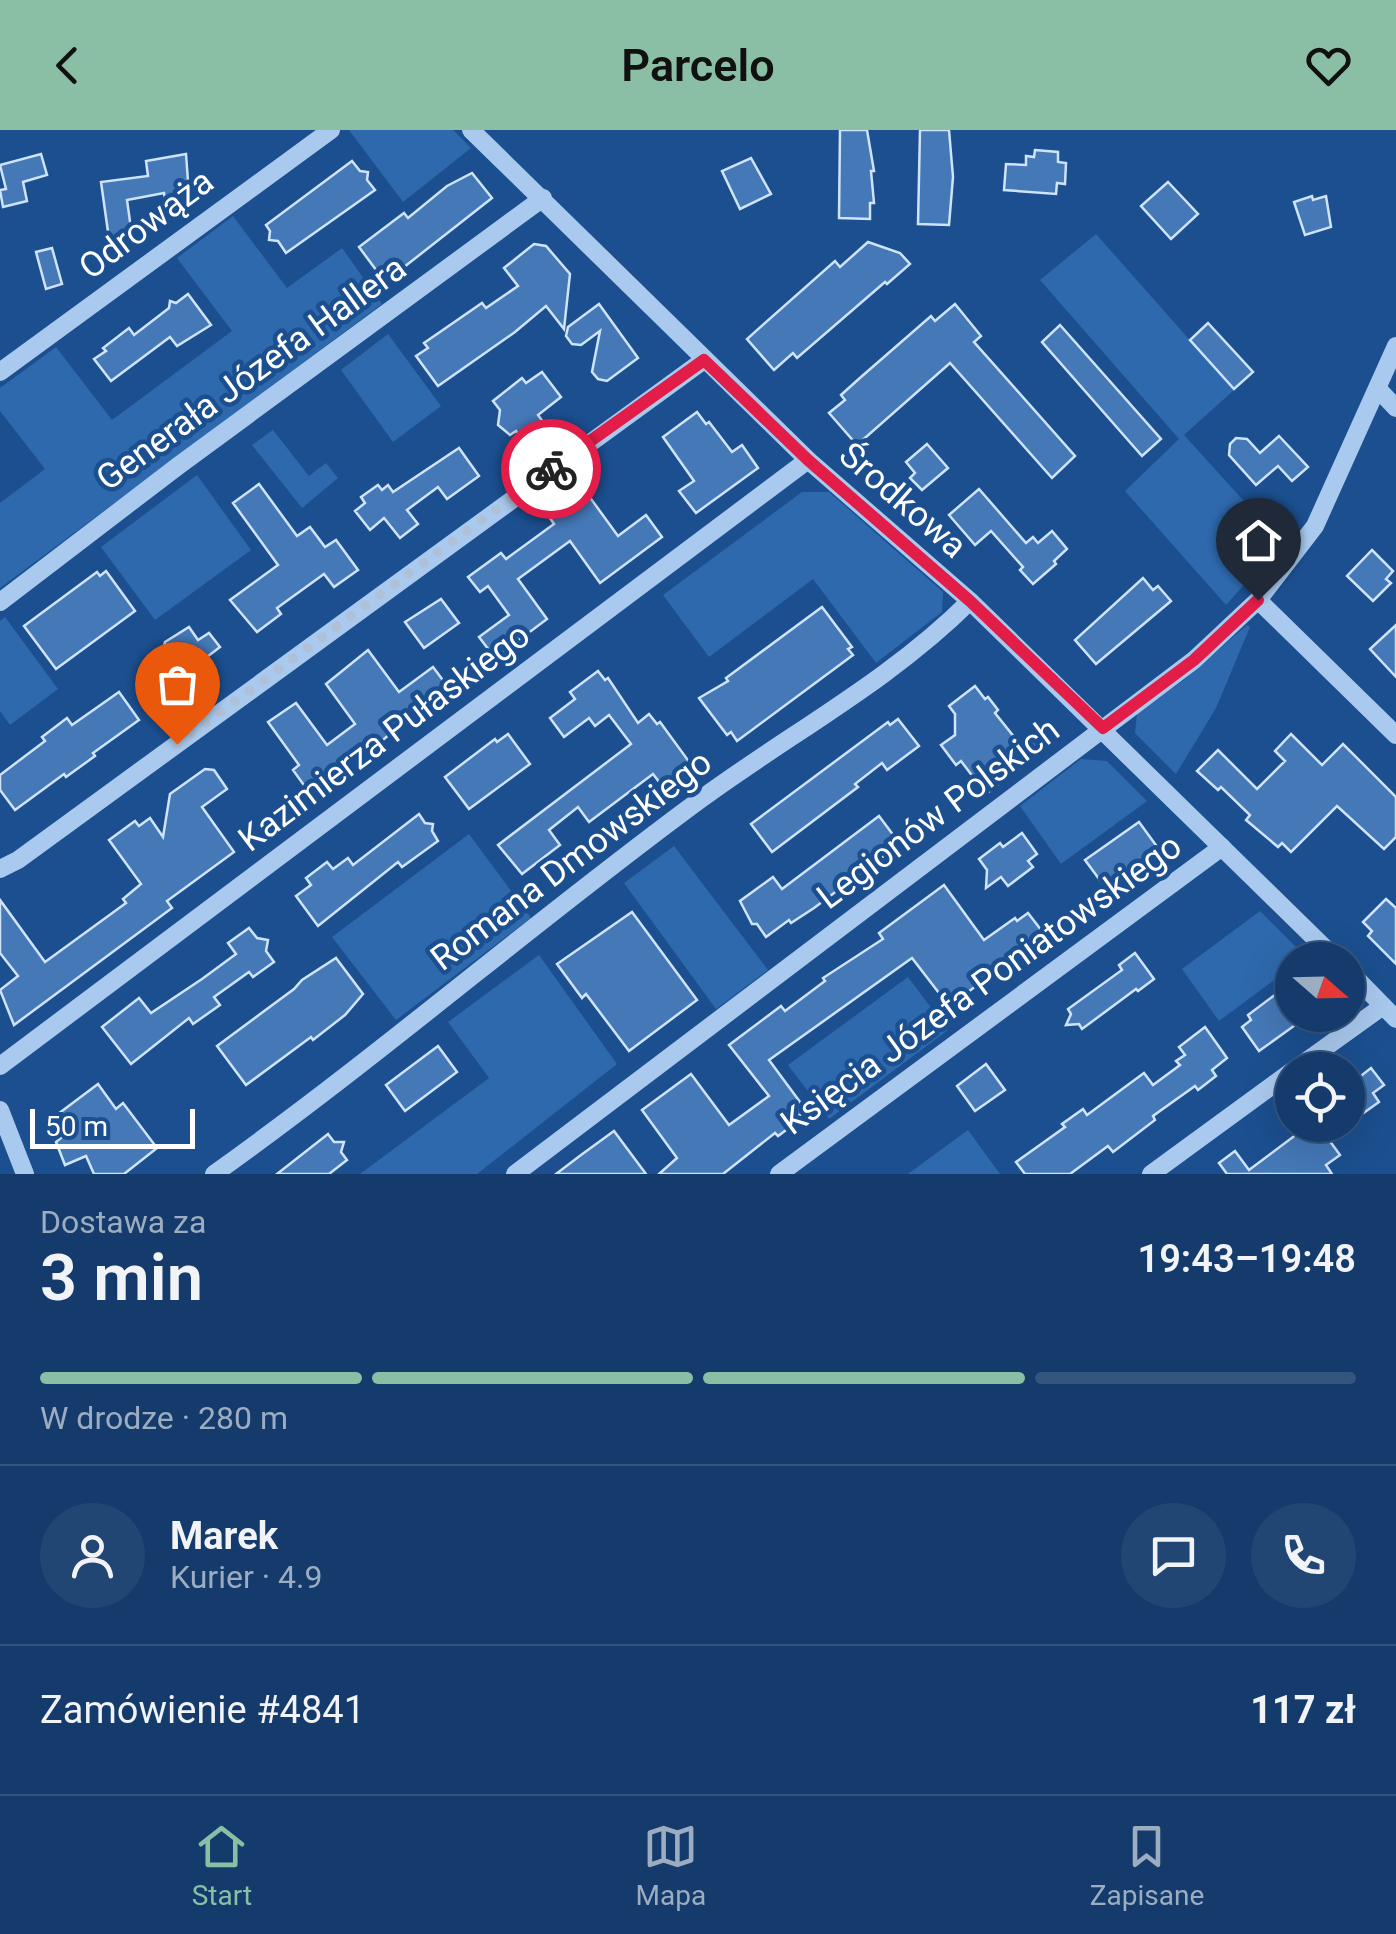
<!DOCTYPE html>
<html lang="pl">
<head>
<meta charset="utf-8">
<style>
  :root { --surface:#143b6b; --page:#214673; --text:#f1f3f6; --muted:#9dadc1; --line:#33557e; --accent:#8abfa5 }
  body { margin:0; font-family:Roboto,sans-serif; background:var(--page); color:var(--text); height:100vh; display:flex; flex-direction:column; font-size:38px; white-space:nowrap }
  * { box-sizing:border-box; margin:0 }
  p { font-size:32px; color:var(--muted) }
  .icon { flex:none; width:55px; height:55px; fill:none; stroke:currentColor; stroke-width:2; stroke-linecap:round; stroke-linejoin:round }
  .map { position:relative; height:1044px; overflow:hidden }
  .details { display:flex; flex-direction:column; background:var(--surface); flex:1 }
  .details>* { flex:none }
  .needle { width:65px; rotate:110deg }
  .fabs { position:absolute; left:1275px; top:812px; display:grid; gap:20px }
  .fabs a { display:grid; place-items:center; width:90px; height:90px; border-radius:50%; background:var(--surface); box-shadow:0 10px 40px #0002,0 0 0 2px var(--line); font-size:50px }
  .scale { position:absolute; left:30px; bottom:25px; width:165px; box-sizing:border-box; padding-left:10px; border:5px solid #fff; border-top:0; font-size:28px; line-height:35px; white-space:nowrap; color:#fff; -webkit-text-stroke:8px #1b4f8f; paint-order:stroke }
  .pin { position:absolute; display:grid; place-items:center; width:85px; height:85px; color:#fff; margin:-102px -42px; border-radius:50% 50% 50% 0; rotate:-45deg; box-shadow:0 0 10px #0007 }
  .pin .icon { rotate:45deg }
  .courier { position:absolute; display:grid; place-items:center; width:100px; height:100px; margin:-50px; border:8px solid #e11d48; border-radius:50%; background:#fff; color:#222; box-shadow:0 2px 12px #0007 }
  .summary em { font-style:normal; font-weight:600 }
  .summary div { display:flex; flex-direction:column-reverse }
  .summary { display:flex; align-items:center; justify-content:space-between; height:170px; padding:0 40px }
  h1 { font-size:65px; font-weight:600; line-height:75px }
  .bar { display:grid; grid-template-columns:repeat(4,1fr); gap:15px 10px; align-content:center; height:120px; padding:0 40px }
  .bar i { height:12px; border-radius:8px; background:var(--line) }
  .bar .active { background:var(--accent) }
  .bar p { grid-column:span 4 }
  .line { display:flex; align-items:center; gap:25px; padding:0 40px; border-top:2px solid var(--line) }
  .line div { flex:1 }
  .round { display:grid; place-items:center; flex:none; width:105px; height:105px; border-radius:52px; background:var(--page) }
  header { display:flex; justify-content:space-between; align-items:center; height:130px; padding:0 40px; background:var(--accent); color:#111; font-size:45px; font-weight:600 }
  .menu { display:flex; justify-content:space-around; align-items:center; height:140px; border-top:2px solid var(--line); background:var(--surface); font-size:28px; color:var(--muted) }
  .menu a { display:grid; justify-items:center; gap:5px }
  .menu .active { color:var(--accent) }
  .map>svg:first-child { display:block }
  .green { fill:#2e69ad }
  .building { fill:#4478b7; stroke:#cfe3fa; stroke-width:2.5 }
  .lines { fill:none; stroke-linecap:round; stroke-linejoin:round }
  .minor { stroke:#a9c9ee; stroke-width:18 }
  .done { stroke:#afc1d8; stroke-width:10; stroke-dasharray:0 18 }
  .route { stroke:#e11d48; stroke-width:12 }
  .labels { text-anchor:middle; stroke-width:9; stroke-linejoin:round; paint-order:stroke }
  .street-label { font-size:35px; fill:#fff; stroke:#1b4f8f }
</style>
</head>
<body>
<header><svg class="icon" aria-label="back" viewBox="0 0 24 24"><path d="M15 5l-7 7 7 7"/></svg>Parcelo<svg class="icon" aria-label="heart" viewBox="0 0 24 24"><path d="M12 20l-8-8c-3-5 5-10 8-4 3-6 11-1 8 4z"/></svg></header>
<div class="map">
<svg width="1396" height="1044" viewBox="0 0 1396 1044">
  <rect width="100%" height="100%" fill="#1b4f8f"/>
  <g class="green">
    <path d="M 349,0 L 453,0 L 471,18 L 403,72 Z"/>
    <path d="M 233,86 L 287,158 L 342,118 L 382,174 L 0,458 L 0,373 L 45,339 L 0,281 L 0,258 L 56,217 L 112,290 L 232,201 L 177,128 Z"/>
    <path d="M 1096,104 L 1234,260 L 1184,305 L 1282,413 L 1226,475 L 1125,361 L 1179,309 L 1040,150 Z"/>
    <path d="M 388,204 L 441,276 L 393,312 L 341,240 Z"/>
    <path d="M 273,300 L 309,346 L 326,333 L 338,348 L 302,378 L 252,315 Z"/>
    <path d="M 197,345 L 251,420 L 155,490 L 101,417 Z"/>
    <path d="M 802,362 L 829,362 L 943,462 L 942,482 L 876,533 L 813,449 L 709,527 L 663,465 Z"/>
    <path d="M 5,487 L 58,559 L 10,595 L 0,581 L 0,491 Z"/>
    <path d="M 1247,495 L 1250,497 L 1216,578 L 1176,644 L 1135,603 L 1137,584 L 1185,549 Z"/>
    <path d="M 1081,629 L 1107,631 L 1147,671 L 1061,734 L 1020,676 Z"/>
    <path d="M 469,704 L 531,788 L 396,890 L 332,807 Z"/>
    <path d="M 674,716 L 768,840 L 716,879 L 624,753 Z"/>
    <path d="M 1260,781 L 1306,827 L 1292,830 L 1292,837 L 1219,891 L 1182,839 Z"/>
    <path d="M 539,825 L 617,934 L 477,1044 L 360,1044 L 489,948 L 448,892 Z"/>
    <path d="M 908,847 L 948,900 L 829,989 L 788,935 Z"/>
    <path d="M 968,1000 L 1000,1044 L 908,1044 Z"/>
  </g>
  <g class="building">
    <path d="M 840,0 L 867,0 L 874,41 L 871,41 L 874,73 L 870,73 L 870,89 L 839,88 Z"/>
    <path d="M 920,0 L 949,0 L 953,47 L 949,95 L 918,94 Z"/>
    <path d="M 1035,20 L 1058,22 L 1058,32 L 1066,33 L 1065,54 L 1057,53 L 1056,64 L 1004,60 L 1006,34 L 1026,35 L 1026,26 L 1034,27 Z"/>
    <path d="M 41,24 L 47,45 L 23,52 L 27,71 L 3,77 L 0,60 L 6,59 L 0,35 Z"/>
    <path d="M 186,24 L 189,65 L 165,69 L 164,63 L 127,70 L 133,113 L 110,116 L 101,52 L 148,46 L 146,31 Z"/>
    <path d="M 751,28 L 771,64 L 740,79 L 722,41 Z"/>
    <path d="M 352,31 L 360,41 L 368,42 L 367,50 L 375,60 L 286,123 L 278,111 L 269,110 L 270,101 L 266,95 Z"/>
    <path d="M 472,43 L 492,68 L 385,152 L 359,117 L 404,83 L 408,88 L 447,56 Z"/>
    <path d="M 1168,52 L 1198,84 L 1171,109 L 1141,76 Z"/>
    <path d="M 1312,66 L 1313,70 L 1326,66 L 1331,97 L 1305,105 L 1294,72 Z"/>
    <path d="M 868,112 L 900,123 L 910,134 L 887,154 L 885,152 L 797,228 L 793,223 L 774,240 L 747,209 L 835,131 L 840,137 Z"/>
    <path d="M 534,114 L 546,116 L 570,144 L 564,199 L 546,176 L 515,202 L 438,256 L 416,226 L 428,218 L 424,213 L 482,173 L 486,178 L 518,156 L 504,138 Z"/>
    <path d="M 52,118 L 62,154 L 46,159 L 36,122 Z"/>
    <path d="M 188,164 L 211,195 L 177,216 L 170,207 L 111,251 L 94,229 L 106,221 L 103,218 L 129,198 L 134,205 L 169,178 L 170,171 L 176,173 Z"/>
    <path d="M 599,174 L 638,228 L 607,251 L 598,249 L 592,242 L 600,201 L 581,215 L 572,214 L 566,206 L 568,197 Z"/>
    <path d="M 955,174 L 981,206 L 974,212 L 1075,326 L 1052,348 L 950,233 L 857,315 L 829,283 L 845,270 L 841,265 L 861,247 L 931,186 L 935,191 Z"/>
    <path d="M 1208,193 L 1253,242 L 1234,259 L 1190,210 Z"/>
    <path d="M 1060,195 L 1161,309 L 1142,326 L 1042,212 Z"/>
    <path d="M 542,242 L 561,267 L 538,285 L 546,296 L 523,312 L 516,301 L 510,305 L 498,295 L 500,280 L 493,271 L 522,248 L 526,253 Z"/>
    <path d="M 697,282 L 706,294 L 709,292 L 732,322 L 742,315 L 758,338 L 696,383 L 679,361 L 694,351 L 663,307 Z"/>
    <path d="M 1279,306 L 1308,337 L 1292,351 L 1278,336 L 1256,355 L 1229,325 L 1230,314 L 1236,308 L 1247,309 L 1260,323 Z"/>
    <path d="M 927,314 L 948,338 L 922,360 L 910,348 L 915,343 L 906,332 Z"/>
    <path d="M 459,318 L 479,346 L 447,369 L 438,357 L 407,380 L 418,394 L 400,408 L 384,388 L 370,400 L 355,381 L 365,373 L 361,367 L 378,355 L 382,360 L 388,355 L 393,362 Z"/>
    <path d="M 259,354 L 297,406 L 310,397 L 325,417 L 336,410 L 358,440 L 334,457 L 324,444 L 277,478 L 281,484 L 257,502 L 230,470 L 278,435 L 233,373 Z"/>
    <path d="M 979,359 L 1026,413 L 1033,407 L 1038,413 L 1052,401 L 1067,419 L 1054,431 L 1056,434 L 1033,454 L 1020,440 L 1023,437 L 991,401 L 975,415 L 949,385 Z"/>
    <path d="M 586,362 L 618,406 L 646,385 L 662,407 L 600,453 L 570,411 L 518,449 L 547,489 L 495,528 L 479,507 L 509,485 L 488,456 L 480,462 L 468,447 L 501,423 L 506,429 L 554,394 L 550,388 Z"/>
    <path d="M 1372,420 L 1393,441 L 1386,449 L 1391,453 L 1373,471 L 1347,446 Z"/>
    <path d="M 106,441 L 135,481 L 56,539 L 24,496 L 97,442 L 100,446 Z"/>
    <path d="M 1143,448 L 1153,460 L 1158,456 L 1171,471 L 1096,534 L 1075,510 Z"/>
    <path d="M 441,469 L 459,493 L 424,518 L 405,492 Z"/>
    <path d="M 822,477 L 852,517 L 848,519 L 853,525 L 737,611 L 731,602 L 727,605 L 699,568 L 728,551 L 726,548 Z"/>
    <path d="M 1396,495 L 1396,547 L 1370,519 Z"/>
    <path d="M 189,497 L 198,510 L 209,503 L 220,517 L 182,546 L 171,539 L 171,532 L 163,521 L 165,512 Z"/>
    <path d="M 368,520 L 399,562 L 433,537 L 451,561 L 423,581 L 421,579 L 363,626 L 358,619 L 324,644 L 329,651 L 311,665 L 293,640 L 299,635 L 268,592 L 296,573 L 327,615 L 355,594 L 326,554 Z"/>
    <path d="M 598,541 L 605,550 L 608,548 L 638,593 L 649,584 L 657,594 L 660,592 L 690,633 L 688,635 L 695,645 L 669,665 L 653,644 L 589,692 L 578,677 L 549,700 L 560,715 L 522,744 L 498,715 L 631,614 L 609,585 L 595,596 L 589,588 L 564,607 L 550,588 L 575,569 L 570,562 Z"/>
    <path d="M 975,556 L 985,569 L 988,567 L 998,580 L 995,583 L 1019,613 L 1041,596 L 1053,612 L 986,664 L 961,631 L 956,635 L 941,615 L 955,605 L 955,584 L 949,576 Z"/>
    <path d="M 119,562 L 139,590 L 93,623 L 95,626 L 66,647 L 64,644 L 15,680 L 0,660 L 0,645 L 45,611 L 42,607 L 67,588 L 72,595 Z"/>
    <path d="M 898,589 L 919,616 L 887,640 L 882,633 L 855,654 L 858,657 L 772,722 L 751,694 L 888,592 L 890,595 Z"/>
    <path d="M 508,604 L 530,634 L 469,679 L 445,647 L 495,609 L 497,612 Z"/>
    <path d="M 1291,604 L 1322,635 L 1343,614 L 1396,667 L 1396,707 L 1384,719 L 1337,676 L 1291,722 L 1282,713 L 1278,717 L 1246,690 L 1250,685 L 1221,657 L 1218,660 L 1197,641 L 1218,620 L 1257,659 L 1285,631 L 1275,621 Z"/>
    <path d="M 205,639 L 214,640 L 227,659 L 202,677 L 234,722 L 167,771 L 172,778 L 14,895 L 0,860 L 18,846 L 0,823 L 0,770 L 45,832 L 126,773 L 123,769 L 141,754 L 109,710 L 135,691 L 139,696 L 150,688 L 163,707 L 170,664 Z"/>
    <path d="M 419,684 L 425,693 L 433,694 L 432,701 L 438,711 L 402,737 L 398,732 L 318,796 L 296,766 L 311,755 L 306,748 L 327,732 L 333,739 L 348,728 L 353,735 Z"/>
    <path d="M 879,686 L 900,714 L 814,778 L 791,793 L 789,790 L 766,807 L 757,794 L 752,794 L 740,771 L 773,747 L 782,759 Z"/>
    <path d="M 1139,692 L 1158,718 L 1105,757 L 1085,730 Z"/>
    <path d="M 1022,703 L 1037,724 L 1028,731 L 1033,737 L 1008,756 L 1001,747 L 986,758 L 987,740 L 979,729 L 1000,713 L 1003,717 Z"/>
    <path d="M 944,755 L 984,810 L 1015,788 L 1017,791 L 1028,783 L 1045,805 L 949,876 L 912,828 L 769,930 L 806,980 L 795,989 L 797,992 L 778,1006 L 775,1003 L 723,1044 L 659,1044 L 677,1028 L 642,980 L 691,944 L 729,995 L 769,966 L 729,915 L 781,876 L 785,881 L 825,851 L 823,848 L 883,809 L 879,803 Z"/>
    <path d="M 1386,769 L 1396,778 L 1396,834 L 1368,806 L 1372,801 L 1363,792 Z"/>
    <path d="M 632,782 L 697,870 L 629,921 L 586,864 L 582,868 L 557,834 Z"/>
    <path d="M 249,798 L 257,808 L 268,810 L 266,821 L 274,832 L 253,847 L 249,842 L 214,867 L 220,875 L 193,894 L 189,888 L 131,934 L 102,897 L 139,868 L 151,883 L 202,849 L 236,824 L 228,813 Z"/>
    <path d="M 1135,823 L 1154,849 L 1138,861 L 1136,859 L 1082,899 L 1079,894 L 1066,895 L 1071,884 L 1068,879 L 1122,840 L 1119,835 Z"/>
    <path d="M 336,828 L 363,864 L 345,885 L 313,910 L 311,907 L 246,955 L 217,916 L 294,859 L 302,850 Z"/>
    <path d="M 1276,864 L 1298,893 L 1259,921 L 1242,897 L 1251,890 L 1248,885 Z"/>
    <path d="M 1205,897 L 1227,928 L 1212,940 L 1216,946 L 1198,960 L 1195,956 L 1153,986 L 1155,990 L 1113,1022 L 1108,1016 L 1070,1044 L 1025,1044 L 1016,1032 L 1065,997 L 1062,994 L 1083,979 L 1087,985 L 1144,943 L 1153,955 L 1180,935 L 1176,931 L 1185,925 L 1179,917 Z"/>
    <path d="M 438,916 L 457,942 L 405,981 L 386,955 Z"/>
    <path d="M 986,934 L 1005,960 L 975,981 L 957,956 Z"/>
    <path d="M 1371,938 L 1384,955 L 1373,963 L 1379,972 L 1348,994 L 1348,956 Z"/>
    <path d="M 98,954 L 116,979 L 123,973 L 157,1018 L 124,1044 L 94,1044 L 86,1026 L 65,1035 L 56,1012 L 70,1000 L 58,984 Z"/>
    <path d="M 1290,995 L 1318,995 L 1340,1025 L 1326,1035 L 1332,1044 L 1227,1044 L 1219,1033 L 1235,1021 L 1249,1040 L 1297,1004 Z"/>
    <path d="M 614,1001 L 646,1044 L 556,1044 L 581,1025 Z"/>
    <path d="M 328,1004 L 334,1012 L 344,1012 L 341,1022 L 347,1030 L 329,1044 L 277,1044 Z"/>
  </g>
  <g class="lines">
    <g class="minor">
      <path d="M 471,0 L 808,330 L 970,471 L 1337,830"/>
      <path d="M 0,242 L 331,0"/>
      <path d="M 1378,259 L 1396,278"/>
      <path d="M 1258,470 L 1396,605"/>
      <path d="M 0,472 L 178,336 L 543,68"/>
      <path d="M 0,739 L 18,730 L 704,230"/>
      <path d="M 1348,840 L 1396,889"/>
      <path d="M 0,936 L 808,330"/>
      <path d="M 1294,940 L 1383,876"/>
      <path d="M 0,980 L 25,1044"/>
      <path d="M 214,1044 C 381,925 536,790 701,669 C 791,603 891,550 970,471"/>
      <path d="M 515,1044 L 1194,530 L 1258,470 L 1315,396 L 1396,216"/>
      <path d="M 779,1044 L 1222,717"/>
      <path d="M 1151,1044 L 1292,941"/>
    </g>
  </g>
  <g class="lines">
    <path class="done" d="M 177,614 L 551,339"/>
    <path class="route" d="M 551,339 L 704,230 L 808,330 L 970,471 L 1103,598 L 1194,530 L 1258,470"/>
  </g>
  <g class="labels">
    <g class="street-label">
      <text transform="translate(146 94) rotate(-37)" y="12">Odrowąża</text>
      <text transform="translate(251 243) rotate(-36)" y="12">Generała Józefa Hallera</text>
      <text transform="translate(903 370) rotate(41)" y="12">Środkowa</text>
      <text transform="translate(384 607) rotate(-37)" y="12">Kazimierza Pułaskiego</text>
      <text transform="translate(938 683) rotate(-37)" y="12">Legionów Polskich</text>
      <text transform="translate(571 730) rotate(-37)" y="12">Romana Dmowskiego</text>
      <text transform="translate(981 854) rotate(-36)" y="12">Księcia Józefa Poniatowskiego</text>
    </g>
  </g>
</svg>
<div class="fabs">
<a><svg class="needle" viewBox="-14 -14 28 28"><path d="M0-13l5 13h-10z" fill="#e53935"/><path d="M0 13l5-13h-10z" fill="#9dadc1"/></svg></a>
<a><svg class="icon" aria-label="locate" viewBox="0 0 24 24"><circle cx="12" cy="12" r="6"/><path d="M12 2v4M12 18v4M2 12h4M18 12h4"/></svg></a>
</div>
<div class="scale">50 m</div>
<div class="pin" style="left:177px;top:614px;background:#ea580c"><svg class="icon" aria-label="bag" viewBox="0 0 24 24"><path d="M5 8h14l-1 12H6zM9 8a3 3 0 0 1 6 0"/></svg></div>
<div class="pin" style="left:1258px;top:470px;background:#1f2937"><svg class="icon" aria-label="home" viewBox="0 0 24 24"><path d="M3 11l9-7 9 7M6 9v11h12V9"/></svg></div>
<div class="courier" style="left:551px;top:339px"><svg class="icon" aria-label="bike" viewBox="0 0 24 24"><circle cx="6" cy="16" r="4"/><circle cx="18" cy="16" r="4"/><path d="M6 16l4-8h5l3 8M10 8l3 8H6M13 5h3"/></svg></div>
</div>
<section class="details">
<div class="summary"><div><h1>3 min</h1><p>Dostawa za</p></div><em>19:43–19:48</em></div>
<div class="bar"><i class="active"></i><i class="active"></i><i class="active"></i><i></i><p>W drodze · 280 m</p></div>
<div class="line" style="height:180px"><a class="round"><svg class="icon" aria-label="person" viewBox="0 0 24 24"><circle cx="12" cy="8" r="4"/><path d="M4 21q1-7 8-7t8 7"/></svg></a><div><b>Marek</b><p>Kurier · 4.9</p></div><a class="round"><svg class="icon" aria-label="chat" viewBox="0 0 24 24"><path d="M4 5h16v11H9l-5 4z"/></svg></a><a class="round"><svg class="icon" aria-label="phone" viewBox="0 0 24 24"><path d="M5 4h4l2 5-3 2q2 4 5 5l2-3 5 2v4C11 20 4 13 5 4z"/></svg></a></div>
<div class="line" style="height:130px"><div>Zamówienie #4841</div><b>117 zł</b></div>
</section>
<nav class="menu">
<a class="active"><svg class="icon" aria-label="home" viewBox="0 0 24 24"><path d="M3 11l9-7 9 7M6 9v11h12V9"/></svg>Start</a>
<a><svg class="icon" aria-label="map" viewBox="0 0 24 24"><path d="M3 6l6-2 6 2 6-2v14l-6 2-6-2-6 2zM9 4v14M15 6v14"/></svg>Mapa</a>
<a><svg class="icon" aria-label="saved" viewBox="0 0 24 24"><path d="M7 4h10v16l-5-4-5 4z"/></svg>Zapisane</a>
</nav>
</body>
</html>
